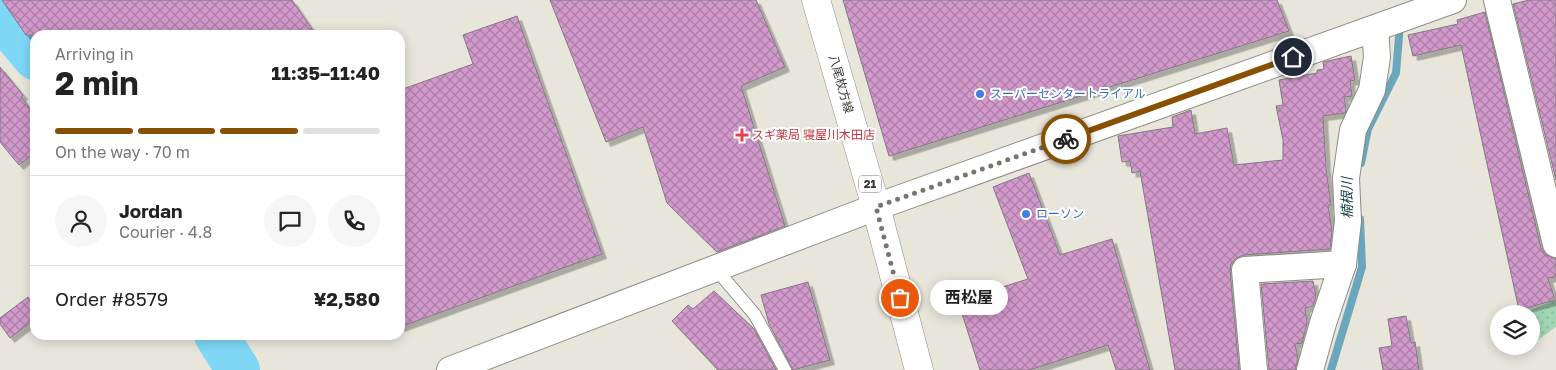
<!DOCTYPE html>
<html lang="en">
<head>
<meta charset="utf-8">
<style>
  :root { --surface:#fff; --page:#f6f6f6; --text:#222; --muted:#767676; --line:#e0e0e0; --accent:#885002 }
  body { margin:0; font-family:"Golos Text","Noto Sans JP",sans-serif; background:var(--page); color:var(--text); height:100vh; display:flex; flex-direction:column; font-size:19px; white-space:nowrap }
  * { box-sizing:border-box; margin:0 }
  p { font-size:16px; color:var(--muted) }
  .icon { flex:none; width:28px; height:28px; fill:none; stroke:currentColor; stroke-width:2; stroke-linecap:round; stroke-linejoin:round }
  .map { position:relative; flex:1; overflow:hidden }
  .details { position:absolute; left:30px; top:30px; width:375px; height:310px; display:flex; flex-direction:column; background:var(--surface); border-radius:15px; box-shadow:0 2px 12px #0003 }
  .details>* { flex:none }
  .controls { position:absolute; left:1490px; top:305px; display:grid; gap:10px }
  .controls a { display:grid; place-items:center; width:50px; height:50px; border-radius:50%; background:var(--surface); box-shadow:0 2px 12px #0003; font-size:25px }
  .pin { position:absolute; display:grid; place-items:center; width:42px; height:42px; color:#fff; margin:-21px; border:2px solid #fff; border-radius:50%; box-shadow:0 1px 5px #0007 }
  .courier { position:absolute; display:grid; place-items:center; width:50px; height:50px; margin:-25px; border:4px solid #885002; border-radius:50%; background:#fff; color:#222; box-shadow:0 1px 6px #0007 }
  .bubble { position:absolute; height:35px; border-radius:18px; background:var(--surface); box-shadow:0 2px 12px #0003; font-size:16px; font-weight:700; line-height:35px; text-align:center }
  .headline em { font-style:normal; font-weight:700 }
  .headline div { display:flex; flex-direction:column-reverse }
  .headline { display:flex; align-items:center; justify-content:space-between; height:85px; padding:0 25px }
  h1 { font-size:32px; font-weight:700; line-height:38px }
  .bar { display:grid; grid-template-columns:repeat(4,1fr); gap:8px 5px; align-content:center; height:60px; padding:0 25px }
  .bar i { height:6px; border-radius:4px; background:var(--line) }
  .bar .current { background:var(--accent) }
  .bar p { grid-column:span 4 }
  .line { display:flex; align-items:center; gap:12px; padding:0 25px; border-top:1px solid var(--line) }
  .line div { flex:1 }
  .round { display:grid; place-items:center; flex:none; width:52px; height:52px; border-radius:26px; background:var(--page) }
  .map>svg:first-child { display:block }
  .green { fill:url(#green-dots) }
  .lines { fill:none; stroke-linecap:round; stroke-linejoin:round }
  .stream { stroke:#6aa7bc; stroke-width:8 }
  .river { stroke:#7fd7f6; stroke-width:44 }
  .building { fill:url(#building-cross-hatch); stroke:#827981; filter:url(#shadow) }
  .service-casing { stroke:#8e8c82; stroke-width:14 }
  .minor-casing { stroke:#8e8c82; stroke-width:28 }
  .primary-casing { stroke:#8e8c82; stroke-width:29 }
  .service { stroke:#fff; stroke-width:12 }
  .minor { stroke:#fff; stroke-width:26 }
  .primary { stroke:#fff; stroke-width:28 }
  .done { stroke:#76756e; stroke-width:5; stroke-dasharray:0 9 }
  .route { stroke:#885002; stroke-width:6 }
  .shop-dot { fill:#3f7fe0; stroke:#fff; stroke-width:2 }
  .health-dot { fill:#e0444e; stroke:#fff; stroke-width:2 }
  .labels { text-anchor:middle; stroke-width:4; stroke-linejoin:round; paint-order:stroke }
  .shield { fill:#fff; stroke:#747470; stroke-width:1 }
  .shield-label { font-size:11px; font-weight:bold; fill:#383833 }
  .street-label { font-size:12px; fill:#383833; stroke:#fff }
  .shop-label { font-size:12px; fill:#366cbe; stroke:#fff; text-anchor:start }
  .health-label { font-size:12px; fill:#be3a42; stroke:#fff; text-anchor:start }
  .water-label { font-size:14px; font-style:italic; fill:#103a47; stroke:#fff }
</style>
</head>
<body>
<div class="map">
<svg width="1556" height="370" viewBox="0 0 1556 370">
  <defs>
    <pattern id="green-dots" width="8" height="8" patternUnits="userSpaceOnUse" patternTransform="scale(1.25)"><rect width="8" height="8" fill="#a1d6b5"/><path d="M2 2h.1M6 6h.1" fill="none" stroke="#8bb89c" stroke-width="1.8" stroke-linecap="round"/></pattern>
    <pattern id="building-cross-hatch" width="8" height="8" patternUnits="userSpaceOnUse" patternTransform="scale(1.25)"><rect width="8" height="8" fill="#d299cc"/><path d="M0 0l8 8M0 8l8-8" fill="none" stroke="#ab7ea6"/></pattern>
    <filter id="shadow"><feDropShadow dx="4.5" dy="4.5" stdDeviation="0" flood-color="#0004"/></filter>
  </defs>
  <rect width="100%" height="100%" fill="#e8e6db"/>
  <path class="green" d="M 1556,300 L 1556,327 L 1531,345 L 1531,314 L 1521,314 Z"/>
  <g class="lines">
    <g class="stream">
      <path d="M 1361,163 L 1368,129 L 1396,73 L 1400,24"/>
      <path d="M 1331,370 L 1362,267 L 1360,219"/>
    </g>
    <g class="river">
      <path d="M 0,16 L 35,58"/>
      <path d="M 216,335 L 238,370"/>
    </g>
  </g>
  <g class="building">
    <path d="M 2,0 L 292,0 L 316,35 L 26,35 Z"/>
    <path d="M 550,0 L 756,0 L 785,67 L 741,86 L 785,226 L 717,252 L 667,203 L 643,127 L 606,142 Z"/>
    <path d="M 843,0 L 1277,0 L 1289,31 L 889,156 Z"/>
    <path d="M 1529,0 L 1556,0 L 1556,180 L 1513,4 Z"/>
    <path d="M 1485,12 L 1541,248 L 1546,255 L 1556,259 L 1556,277 L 1548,278 L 1555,300 L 1519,310 L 1461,45 L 1413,56 L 1408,35 L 1458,24 L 1457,20 Z"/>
    <path d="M 517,16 L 602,254 L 400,327 L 400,90 L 473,64 L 463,35 Z"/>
    <path d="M 1351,56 L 1355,80 L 1350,81 L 1352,96 L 1344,97 L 1346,110 L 1345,113 L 1323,116 L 1326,169 L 1331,205 L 1328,205 L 1332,231 L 1330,249 L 1244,255 L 1236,258 L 1231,264 L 1230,271 L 1239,370 L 1175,370 L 1140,171 L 1132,173 L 1130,161 L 1122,162 L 1118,136 L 1173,127 L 1172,117 L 1191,110 L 1195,134 L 1227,128 L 1234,165 L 1283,160 L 1283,140 L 1276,106 L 1283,105 L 1279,80 L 1317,73 L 1317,70 L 1324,69 L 1323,62 Z"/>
    <path d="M 0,67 L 23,95 L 21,97 L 35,115 L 35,152 L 19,165 L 0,142 Z"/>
    <path d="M 1029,173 L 1060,255 L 1112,239 L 1150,370 L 1116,370 L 1108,345 L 1029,370 L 980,370 L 958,301 L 1028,279 L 993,187 Z"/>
    <path d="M 1313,281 L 1316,296 L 1313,306 L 1305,308 L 1307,323 L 1302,343 L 1295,344 L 1298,359 L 1295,370 L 1269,370 L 1261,284 Z"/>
    <path d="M 808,282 L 830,360 L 793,370 L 769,324 L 761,295 Z"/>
    <path d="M 714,291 L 754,329 L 776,370 L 718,370 L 672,321 L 688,305 L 693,309 Z"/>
    <path d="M 28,297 L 35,307 L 35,319 L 10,338 L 0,324 L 0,318 Z"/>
    <path d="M 1406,316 L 1411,343 L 1415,342 L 1419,370 L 1383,370 L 1379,348 L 1392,346 L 1388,319 Z"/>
  </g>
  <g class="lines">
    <defs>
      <path id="service" d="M 716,269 L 755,315 L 785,370"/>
      <g id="minor">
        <path d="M 1497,0 L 1556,244"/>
        <path d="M 450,370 L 876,207 L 1453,0"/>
        <path d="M 1254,370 L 1245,270 L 1343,264"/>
        <path d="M 1310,370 L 1323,323 L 1343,264 L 1348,221 L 1346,178 L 1353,130 L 1372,90 L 1377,57 L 1375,29"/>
      </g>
      <path id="primary" d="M 816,0 L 876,207 L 919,370"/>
    </defs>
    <use href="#service" class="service-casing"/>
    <use href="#minor" class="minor-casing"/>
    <use href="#primary" class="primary-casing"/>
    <use href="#service" class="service"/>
    <use href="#minor" class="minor"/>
    <use href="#primary" class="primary"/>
  </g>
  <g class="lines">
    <path class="done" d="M 900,298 L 876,207 L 1066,139"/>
    <path class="route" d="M 1066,139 L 1293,57"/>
  </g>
  <g class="shop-dot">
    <circle cx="980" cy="94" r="5"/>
    <circle cx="1026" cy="214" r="5"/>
  </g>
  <path class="health-dot" d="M739.5 127.5h5v5h5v5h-5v5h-5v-5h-5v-5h5z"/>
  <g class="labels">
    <rect class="shield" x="859" y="175.5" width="22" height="17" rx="4"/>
    <g class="shield-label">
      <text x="870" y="188">21</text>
    </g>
    <g class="street-label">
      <text transform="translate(841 84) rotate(74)" y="4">八尾枚方線</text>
    </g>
    <g class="shop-label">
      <text x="990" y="98">スーパーセンタートライアル</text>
      <text x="1036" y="218">ローソン</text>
    </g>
    <g class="health-label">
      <text x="752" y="139">スギ薬局 寝屋川木田店</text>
    </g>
    <g class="water-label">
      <text transform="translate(1347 198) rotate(-91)" y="5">楠根川</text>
    </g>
  </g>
</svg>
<div class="controls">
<a><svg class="icon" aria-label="layers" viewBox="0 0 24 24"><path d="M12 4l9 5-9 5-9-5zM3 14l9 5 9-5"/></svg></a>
</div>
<div class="pin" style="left:900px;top:298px;background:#ea580c"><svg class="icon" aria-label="bag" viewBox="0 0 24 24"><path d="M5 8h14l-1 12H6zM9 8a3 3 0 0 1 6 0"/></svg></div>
<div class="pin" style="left:1293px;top:57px;background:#1f2937"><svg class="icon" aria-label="home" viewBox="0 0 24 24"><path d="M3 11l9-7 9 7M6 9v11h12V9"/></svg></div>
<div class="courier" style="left:1066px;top:139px"><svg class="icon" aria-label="bike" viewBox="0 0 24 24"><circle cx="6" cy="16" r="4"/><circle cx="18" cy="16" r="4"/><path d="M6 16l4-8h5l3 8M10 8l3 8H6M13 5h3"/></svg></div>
<div class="bubble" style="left:930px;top:280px;width:78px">西松屋</div>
<section class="details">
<div class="headline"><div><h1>2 min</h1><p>Arriving in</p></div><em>11:35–11:40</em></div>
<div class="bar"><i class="current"></i><i class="current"></i><i class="current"></i><i></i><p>On the way · 70 m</p></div>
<div class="line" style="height:90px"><a class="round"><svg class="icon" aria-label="person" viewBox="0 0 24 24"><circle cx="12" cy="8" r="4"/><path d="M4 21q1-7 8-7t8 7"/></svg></a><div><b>Jordan</b><p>Courier · 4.8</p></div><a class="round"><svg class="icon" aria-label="chat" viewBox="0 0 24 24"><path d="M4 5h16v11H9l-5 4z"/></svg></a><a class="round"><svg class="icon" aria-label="phone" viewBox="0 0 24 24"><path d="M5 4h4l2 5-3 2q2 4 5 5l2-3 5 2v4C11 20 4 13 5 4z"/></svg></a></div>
<div class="line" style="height:65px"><div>Order #8579</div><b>¥2,580</b></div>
</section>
</div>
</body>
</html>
